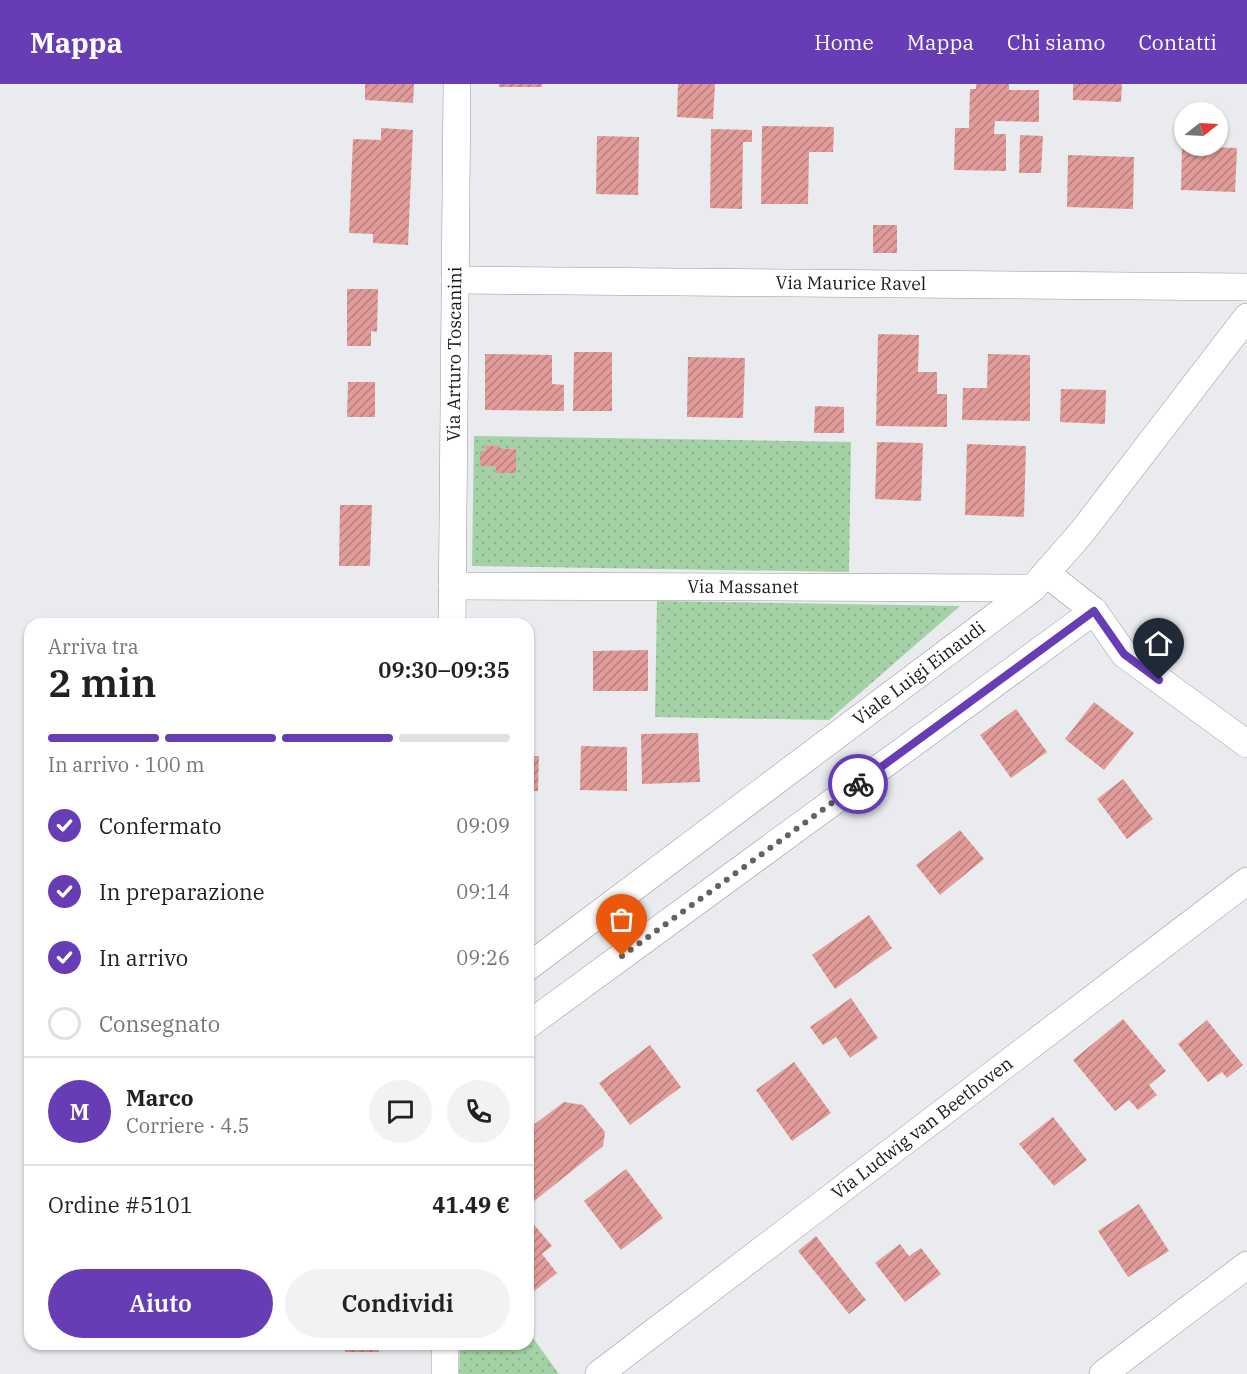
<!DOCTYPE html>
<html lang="it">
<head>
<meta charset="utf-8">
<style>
  :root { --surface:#fff; --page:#f2f2f2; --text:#202124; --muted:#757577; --line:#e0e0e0; --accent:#673db5 }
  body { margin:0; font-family:"IBM Plex Serif",serif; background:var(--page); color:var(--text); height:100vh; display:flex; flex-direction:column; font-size:22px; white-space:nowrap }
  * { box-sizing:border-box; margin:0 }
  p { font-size:20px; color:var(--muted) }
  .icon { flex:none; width:33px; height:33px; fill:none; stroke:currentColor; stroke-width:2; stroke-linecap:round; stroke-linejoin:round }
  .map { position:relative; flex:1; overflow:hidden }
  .details { position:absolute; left:24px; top:534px; width:510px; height:732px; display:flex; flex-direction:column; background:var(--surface); border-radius:18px; box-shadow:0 2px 4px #0004 }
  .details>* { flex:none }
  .needle { width:39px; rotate:72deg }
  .tools { position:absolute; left:1174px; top:18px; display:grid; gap:12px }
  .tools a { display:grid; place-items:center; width:54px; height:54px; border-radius:50%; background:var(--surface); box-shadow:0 2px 4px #0004; font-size:30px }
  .pin { position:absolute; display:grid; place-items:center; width:51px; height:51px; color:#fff; margin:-62px -26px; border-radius:50% 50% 50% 0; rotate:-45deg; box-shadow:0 0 6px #0007 }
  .pin .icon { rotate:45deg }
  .courier { position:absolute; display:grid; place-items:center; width:60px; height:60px; margin:-30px; border:4px solid #673db5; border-radius:50%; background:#fff; color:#222; box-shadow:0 2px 8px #0007 }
  .overview em { font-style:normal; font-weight:600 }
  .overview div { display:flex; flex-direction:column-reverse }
  .overview { display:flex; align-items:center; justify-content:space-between; height:102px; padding:0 24px }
  h1 { font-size:39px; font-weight:600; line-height:45px }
  .bar { display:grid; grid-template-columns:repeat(4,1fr); gap:9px 6px; align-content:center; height:72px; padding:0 24px }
  .bar i { height:8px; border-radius:4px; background:var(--line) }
  .bar .current { background:var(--accent) }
  .bar p { grid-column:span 4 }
  .line { display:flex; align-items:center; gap:15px; padding:0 24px; border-top:2px solid var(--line) }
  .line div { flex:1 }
  .round { display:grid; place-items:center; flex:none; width:63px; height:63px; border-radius:32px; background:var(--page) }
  ol { padding:0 24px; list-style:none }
  li { display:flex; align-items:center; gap:18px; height:66px }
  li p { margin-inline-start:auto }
  li .icon { padding:6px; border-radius:50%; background:var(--accent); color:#fff; stroke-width:4 }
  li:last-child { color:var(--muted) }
  li i { width:33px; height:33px; border:3px solid var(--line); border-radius:50% }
  .action { display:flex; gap:12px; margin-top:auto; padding:12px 24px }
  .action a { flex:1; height:69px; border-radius:36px; background:var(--accent); color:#fff; font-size:24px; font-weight:600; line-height:69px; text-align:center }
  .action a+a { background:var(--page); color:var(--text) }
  header { display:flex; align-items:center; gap:36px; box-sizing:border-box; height:84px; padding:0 30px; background:var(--accent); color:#fff }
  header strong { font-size:28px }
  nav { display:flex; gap:33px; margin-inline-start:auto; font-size:21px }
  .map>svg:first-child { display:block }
  .grass { fill:url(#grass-dots); fill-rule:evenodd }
  .building { fill:url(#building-hatch) }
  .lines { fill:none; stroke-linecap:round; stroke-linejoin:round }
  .street-casing { stroke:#96979a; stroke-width:28 }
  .street { stroke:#fff; stroke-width:27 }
  .done { stroke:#626264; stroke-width:6; stroke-dasharray:0 10.8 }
  .route { stroke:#673db5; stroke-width:8 }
  .labels { text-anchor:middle; stroke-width:5; stroke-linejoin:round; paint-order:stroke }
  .street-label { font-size:18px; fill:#19191a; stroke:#eaebee }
</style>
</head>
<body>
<header>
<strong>Mappa</strong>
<nav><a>Home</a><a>Mappa</a><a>Chi siamo</a><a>Contatti</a></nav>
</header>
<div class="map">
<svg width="1247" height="1290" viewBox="0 0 1247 1290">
  <defs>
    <pattern id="grass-dots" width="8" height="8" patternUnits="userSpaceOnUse" patternTransform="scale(1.5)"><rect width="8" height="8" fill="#a4d1a5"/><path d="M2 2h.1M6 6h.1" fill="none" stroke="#8db38d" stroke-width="1.8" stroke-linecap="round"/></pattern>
    <pattern id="building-hatch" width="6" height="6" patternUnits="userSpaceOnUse" patternTransform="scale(1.5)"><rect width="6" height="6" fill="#e19c99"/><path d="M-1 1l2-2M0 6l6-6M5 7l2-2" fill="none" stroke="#b67e7c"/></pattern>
  </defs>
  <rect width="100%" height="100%" fill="#eaebee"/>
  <g class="grass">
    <path d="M 474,352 L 851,358 L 849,488 L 472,482 ZM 486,361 L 500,362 L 500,364 L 516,365 L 516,389 L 496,389 L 495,382 L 480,382 L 480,367 L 486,367 Z"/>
    <path d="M 657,517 L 960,522 L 829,636 L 655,633 Z"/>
    <path d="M 528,1247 L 559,1290 L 459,1290 L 460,1260 L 528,1260 Z"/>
  </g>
  <g class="building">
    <path d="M 365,0 L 414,0 L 413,19 L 365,16 Z"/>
    <rect x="499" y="0" width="43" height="3"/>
    <path d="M 678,0 L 715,0 L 713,35 L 677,33 Z"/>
    <path d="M 976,0 L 1009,0 L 1009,6 L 1039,6 L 1039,38 L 995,37 L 994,50 L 1006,50 L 1006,87 L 954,86 L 955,44 L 969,44 L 970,5 L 976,5 Z"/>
    <path d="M 1073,0 L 1122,0 L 1121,18 L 1073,16 Z"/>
    <path d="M 762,42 L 834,43 L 833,68 L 809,68 L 808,120 L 761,120 Z"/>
    <path d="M 381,44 L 413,46 L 408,161 L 373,159 L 373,150 L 349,149 L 353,55 L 381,56 Z"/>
    <path d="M 711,45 L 752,46 L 752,58 L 743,58 L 742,125 L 710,124 Z"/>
    <path d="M 1020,51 L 1043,52 L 1041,89 L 1019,89 Z"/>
    <path d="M 597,52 L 639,53 L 638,111 L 596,110 Z"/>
    <path d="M 1182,62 L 1237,64 L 1235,108 L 1181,106 Z"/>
    <path d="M 1068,71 L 1134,73 L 1133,125 L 1067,123 Z"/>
    <rect x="873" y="141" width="24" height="28"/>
    <path d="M 347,205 L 378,205 L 377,248 L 371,247 L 371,262 L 347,262 Z"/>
    <path d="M 878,250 L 919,251 L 918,288 L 937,288 L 937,310 L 947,310 L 947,343 L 876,342 Z"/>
    <path d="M 574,268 L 612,268 L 612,327 L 573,327 Z"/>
    <path d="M 485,270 L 552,271 L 552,300 L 564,301 L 564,327 L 485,326 Z"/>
    <path d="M 988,270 L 1030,271 L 1030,337 L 962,336 L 963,304 L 987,304 Z"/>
    <path d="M 688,273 L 745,274 L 743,334 L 687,333 Z"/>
    <path d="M 348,298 L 375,298 L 375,333 L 347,333 Z"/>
    <path d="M 1061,305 L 1106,306 L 1105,340 L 1060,338 Z"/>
    <path d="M 815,322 L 844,323 L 844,349 L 814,349 Z"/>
    <path d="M 877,358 L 923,359 L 921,417 L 875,415 Z"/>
    <path d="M 967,360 L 1026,362 L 1024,433 L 965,431 Z"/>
    <path d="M 485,361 L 500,362 L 500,364 L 516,365 L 516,389 L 496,389 L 495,382 L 480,382 L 480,367 L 486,367 Z"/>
    <path d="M 340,421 L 372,421 L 370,482 L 339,482 Z"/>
    <path d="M 648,566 L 648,607 L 593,607 L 593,567 Z"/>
    <path d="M 1094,618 L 1134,649 L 1104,686 L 1065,655 Z"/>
    <path d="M 1016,625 L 1047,668 L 1011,694 L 980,651 Z"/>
    <path d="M 698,649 L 700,698 L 642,700 L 641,650 Z"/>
    <path d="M 581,662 L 627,663 L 627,707 L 580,706 Z"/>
    <path d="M 528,672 L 539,672 L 538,707 L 528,707 Z"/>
    <path d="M 1123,695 L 1153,735 L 1127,755 L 1097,715 Z"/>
    <path d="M 960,746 L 984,775 L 940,811 L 916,781 Z"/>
    <path d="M 869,831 L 892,864 L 835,905 L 812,871 Z"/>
    <path d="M 851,914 L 878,954 L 850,974 L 836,953 L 823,961 L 810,943 Z"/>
    <path d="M 1123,935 L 1166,987 L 1149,1001 L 1157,1011 L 1138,1026 L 1129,1016 L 1115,1027 L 1073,976 Z"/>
    <path d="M 1207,936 L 1243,981 L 1227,994 L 1222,988 L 1208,998 L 1178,960 Z"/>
    <path d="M 650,961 L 681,1003 L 630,1041 L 599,999 Z"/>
    <path d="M 794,978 L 831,1029 L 792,1057 L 756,1006 Z"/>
    <path d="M 564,1018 L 583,1021 L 605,1048 L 603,1062 L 528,1122 L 528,1045 Z"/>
    <path d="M 1053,1033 L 1087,1076 L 1054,1102 L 1019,1060 Z"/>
    <path d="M 626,1085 L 663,1134 L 621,1166 L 584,1117 Z"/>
    <path d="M 1139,1120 L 1169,1167 L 1128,1193 L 1098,1147 Z"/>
    <path d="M 531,1137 L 552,1162 L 542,1170 L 557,1189 L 528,1212 L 528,1139 Z"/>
    <path d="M 816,1152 L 866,1216 L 849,1230 L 798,1167 Z"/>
    <path d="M 900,1160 L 909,1172 L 921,1164 L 941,1190 L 905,1218 L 875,1179 Z"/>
    <path d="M 345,1260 L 378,1260 L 379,1268 L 345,1268 Z"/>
  </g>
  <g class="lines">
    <defs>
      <g id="street">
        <path id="s1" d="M 455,196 L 1247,203"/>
        <path d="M 1047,490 L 1094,527 L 1124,570 L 1247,660"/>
        <path id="s2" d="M 452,502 L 1033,504"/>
        <path id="s3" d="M 452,540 L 457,0"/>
        <path id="s4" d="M 528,883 L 1033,504 L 1082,448 L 1247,233"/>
        <path d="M 528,941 L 1094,527"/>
        <path d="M 445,1290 L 445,1260"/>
        <path id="s5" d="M 599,1290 L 1247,797"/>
        <path d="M 1103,1290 L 1247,1181"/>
      </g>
    </defs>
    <use href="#street" class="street-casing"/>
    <use href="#street" class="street"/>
  </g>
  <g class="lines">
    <path class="done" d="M 622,872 L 858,700"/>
    <path class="route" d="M 858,700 L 1094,527 L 1124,570 L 1159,596"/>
  </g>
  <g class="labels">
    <g class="street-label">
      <text dy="6" stroke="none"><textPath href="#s1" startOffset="396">Via Maurice Ravel</textPath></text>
      <text dy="6" stroke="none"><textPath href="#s3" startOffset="270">Via Arturo Toscanini</textPath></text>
      <text dy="6" stroke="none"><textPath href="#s2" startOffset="291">Via Massanet</textPath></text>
      <text dy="6" stroke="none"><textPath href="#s4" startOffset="489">Viale Luigi Einaudi</textPath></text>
      <text dy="6" stroke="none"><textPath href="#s5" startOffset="406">Via Ludwig van Beethoven</textPath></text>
    </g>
  </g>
</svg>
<div class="tools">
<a><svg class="needle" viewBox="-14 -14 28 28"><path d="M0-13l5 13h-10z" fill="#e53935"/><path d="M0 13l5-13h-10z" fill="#757577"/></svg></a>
</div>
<div class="pin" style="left:622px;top:872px;background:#ea580c"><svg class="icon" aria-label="bag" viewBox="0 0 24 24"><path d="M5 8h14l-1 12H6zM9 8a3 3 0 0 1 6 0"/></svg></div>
<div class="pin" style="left:1159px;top:596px;background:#1f2937"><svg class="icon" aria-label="home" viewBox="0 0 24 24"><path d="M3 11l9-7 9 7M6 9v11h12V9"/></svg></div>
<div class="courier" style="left:858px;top:700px"><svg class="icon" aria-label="bike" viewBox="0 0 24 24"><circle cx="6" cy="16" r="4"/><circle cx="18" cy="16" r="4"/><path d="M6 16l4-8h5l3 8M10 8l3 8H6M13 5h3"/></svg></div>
<section class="details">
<div class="overview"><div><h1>2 min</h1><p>Arriva tra</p></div><em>09:30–09:35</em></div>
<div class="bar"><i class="current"></i><i class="current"></i><i class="current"></i><i></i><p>In arrivo · 100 m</p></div>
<ol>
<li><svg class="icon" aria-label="check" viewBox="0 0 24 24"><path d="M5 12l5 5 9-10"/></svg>Confermato<p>09:09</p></li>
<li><svg class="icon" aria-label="check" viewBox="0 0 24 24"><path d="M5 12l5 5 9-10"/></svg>In preparazione<p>09:14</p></li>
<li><svg class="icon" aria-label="check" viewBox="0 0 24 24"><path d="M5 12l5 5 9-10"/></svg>In arrivo<p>09:26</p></li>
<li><i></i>Consegnato</li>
</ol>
<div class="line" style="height:108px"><b class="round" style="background:var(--accent);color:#fff">M</b><div><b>Marco</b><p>Corriere · 4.5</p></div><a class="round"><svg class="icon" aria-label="chat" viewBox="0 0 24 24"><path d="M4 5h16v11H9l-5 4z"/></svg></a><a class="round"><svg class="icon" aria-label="phone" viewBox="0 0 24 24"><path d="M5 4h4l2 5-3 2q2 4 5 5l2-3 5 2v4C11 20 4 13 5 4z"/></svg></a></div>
<div class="line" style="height:78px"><div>Ordine #5101</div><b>41.49 €</b></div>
<div class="action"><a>Aiuto</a><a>Condividi</a></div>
</section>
</div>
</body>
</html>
